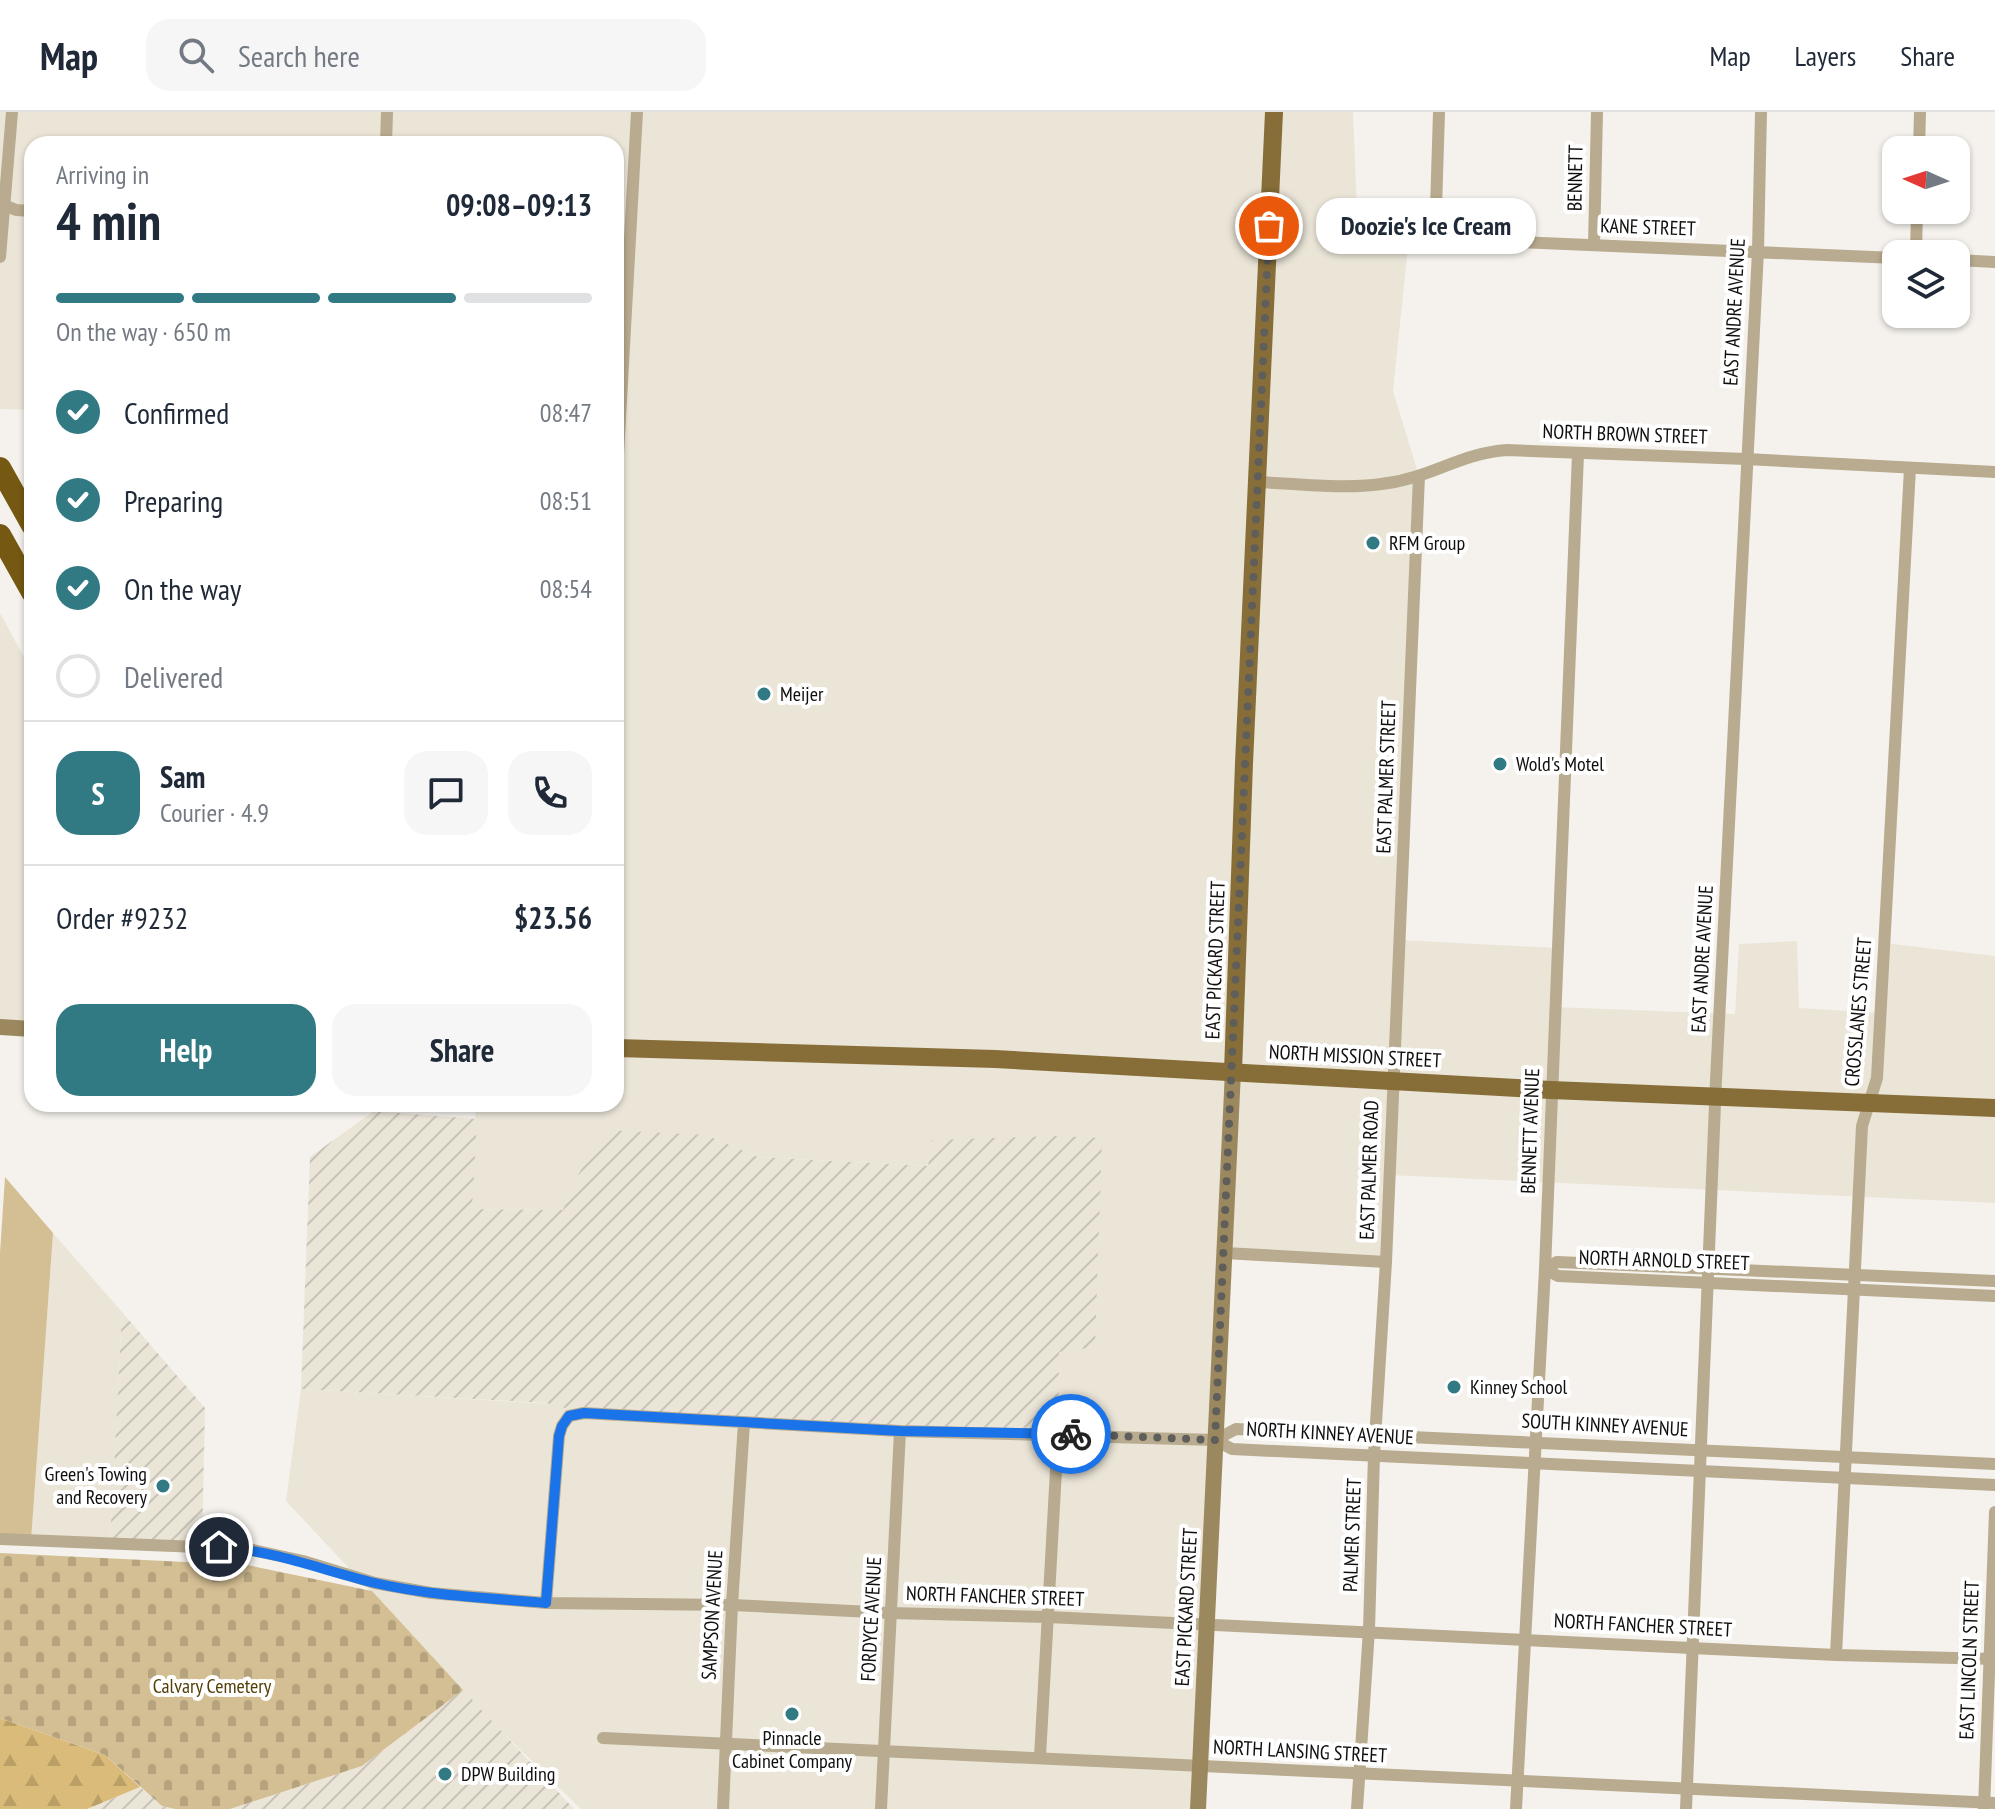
<!DOCTYPE html>
<html lang="en">
<head>
<meta charset="utf-8">
<style>
  :root { --surface:#fff; --page:#f6f6f7; --text:#1f2937; --muted:#747a83; --line:#e0e1e3; --accent:#317983 }
  body { margin:0; font-family:"PT Sans Narrow",sans-serif; background:var(--page); color:var(--text); height:100vh; display:flex; flex-direction:column; font-size:30px; white-space:nowrap }
  * { box-sizing:border-box; margin:0 }
  p { font-size:26px; color:var(--muted) }
  .icon { flex:none; width:44px; height:44px; fill:none; stroke:currentColor; stroke-width:2; stroke-linecap:round; stroke-linejoin:round }
  .map { position:relative; flex:1; overflow:hidden }
  .side { position:absolute; left:24px; top:24px; width:600px; height:976px; display:flex; flex-direction:column; background:var(--surface); border-radius:24px; box-shadow:0 2px 6px #0004 }
  .side>* { flex:none }
  .needle { width:52px; rotate:273deg }
  .buttons { position:absolute; left:1882px; top:24px; display:grid; gap:16px }
  .buttons a { display:grid; place-items:center; width:88px; height:88px; border-radius:16px; background:var(--surface); box-shadow:0 2px 6px #0004; font-size:40px }
  .pin { position:absolute; display:grid; place-items:center; width:68px; height:68px; color:#fff; margin:-34px; border:4px solid #fff; border-radius:50%; box-shadow:0 2px 8px #0007 }
  .courier { position:absolute; display:grid; place-items:center; width:80px; height:80px; margin:-40px; border:6px solid #1a73e8; border-radius:50%; background:#fff; color:#222; box-shadow:0 2px 10px #0007 }
  .bubble { position:absolute; height:56px; border-radius:24px; background:var(--surface); box-shadow:0 2px 6px #0004; font-size:26px; font-weight:700; line-height:56px; text-align:center }
  .summary em { font-style:normal; font-weight:700 }
  .summary div { display:flex; flex-direction:column-reverse }
  .summary { display:flex; align-items:center; justify-content:space-between; height:136px; padding:0 32px }
  h1 { font-size:52px; font-weight:700; line-height:60px }
  .bar { display:grid; grid-template-columns:repeat(4,1fr); gap:12px 8px; align-content:center; height:96px; padding:0 32px }
  .bar i { height:10px; border-radius:6px; background:var(--line) }
  .bar .active { background:var(--accent) }
  .bar p { grid-column:span 4 }
  .line { display:flex; align-items:center; gap:20px; padding:0 32px; border-top:2px solid var(--line) }
  .line div { flex:1 }
  .round { display:grid; place-items:center; flex:none; width:84px; height:84px; border-radius:24px; background:var(--page) }
  ol { padding:0 32px; list-style:none }
  li { display:flex; align-items:center; gap:24px; height:88px }
  li p { margin-inline-start:auto }
  li .icon { padding:8px; border-radius:50%; background:var(--accent); color:#fff; stroke-width:4 }
  li:last-child { color:var(--muted) }
  li i { width:44px; height:44px; border:4px solid var(--line); border-radius:50% }
  .cta { display:flex; gap:16px; margin-top:auto; padding:16px 32px }
  .cta a { flex:1; height:92px; border-radius:24px; background:var(--accent); color:#fff; font-size:32px; font-weight:700; line-height:92px; text-align:center }
  .cta a+a { background:var(--page); color:var(--text) }
  header { display:flex; align-items:center; gap:48px; box-sizing:border-box; height:112px; padding:0 40px; background:var(--surface); border-bottom:2px solid var(--line) }
  header strong { font-size:38px }
  nav { display:flex; gap:44px; margin-inline-start:auto; font-size:28px }
  .search { width:560px; height:72px; background:var(--page); display:flex; align-items:center; gap:20px; box-sizing:border-box; padding:0 28px; border-radius:24px; color:var(--muted); font-size:30px }
  .map>svg:first-child { display:block }
  .built { fill:#ebe5d8 }
  .industrial { fill:url(#industrial-furrows) }
  .grass { fill:#d4bf94 }
  .forest { fill:url(#forest-firs) }
  .cemetery { fill:url(#cemetery-stones) }
  .lines { fill:none; stroke-linecap:round; stroke-linejoin:round }
  .street { stroke:#b8ab8f; stroke-width:12 }
  .secondary { stroke:#9b885e; stroke-width:16 }
  .primary { stroke:#876e39; stroke-width:18 }
  .highway { stroke:#755811; stroke-width:22 }
  .done { stroke:#605e5b; stroke-width:8; stroke-dasharray:0 14.4 }
  .route { stroke:#1a73e8; stroke-width:10 }
  .poi-dot { fill:#317983; stroke:#fff; stroke-width:3 }
  .labels { text-anchor:middle; stroke-width:8; stroke-linejoin:round; paint-order:stroke }
  .street-label { font-size:20px; fill:#100f0d; stroke:#fff }
  .poi-label { font-size:20px; fill:#100f0d; stroke:#fff; text-anchor:start }
  .park-label { font-size:20px; fill:#543f08; stroke:#fff }
</style>
</head>
<body>
<header>
<strong>Map</strong>
<div class="search"><svg class="icon" aria-label="search" viewBox="0 0 24 24"><circle cx="10" cy="10" r="6"/><path d="M15 15l6 6"/></svg>Search here</div>
<nav><a>Map</a><a>Layers</a><a>Share</a></nav>
</header>
<div class="map">
<svg width="1995" height="1697" viewBox="0 0 1995 1697">
  <defs>
    <pattern id="industrial-furrows" width="10" height="10" patternUnits="userSpaceOnUse" patternTransform="scale(2)"><rect width="10" height="10" fill="#ebe5d8"/><path d="M-1 1l2-2M0 10L10 0M9 11l2-2" fill="none" stroke="#c8c3b8"/></pattern>
    <pattern id="forest-firs" width="22" height="20" patternUnits="userSpaceOnUse" patternTransform="scale(2)"><rect width="22" height="20" fill="#dabb79"/><path d="M5 1l3.5 6h-7zM16 11l3.5 6h-7z" fill="#baa067"/></pattern>
    <pattern id="cemetery-stones" width="16" height="16" patternUnits="userSpaceOnUse" patternTransform="scale(2)"><rect width="16" height="16" fill="#d4bf94"/><path d="M2 7V4a2 2 0 0 1 4 0v3zM10 15v-3a2 2 0 0 1 4 0v3z" fill="#b5a37e"/></pattern>
  </defs>
  <rect width="100%" height="100%" fill="#f5f2ed"/>
  <g class="built">
    <path d="M 0,0 L 1353,0 L 1358,121 L 1408,135 L 1393,279 L 1419,364 L 1399,828 L 1557,836 L 1555,895 L 1735,902 L 1739,832 L 1797,829 L 1799,896 L 1880,901 L 1884,831 L 1995,844 L 1995,1091 L 1389,1063 L 1386,1150 L 1225,1141 L 1198,1697 L 581,1697 L 503,1621 L 286,1389 L 301,1277 L 1057,1322 L 1059,1239 L 1095,1235 L 932,1029 L 928,1054 L 758,1045 L 706,1023 L 572,1074 L 564,1098 L 471,1097 L 476,992 L 616,992 L 616,389 L 620,306 L 616,305 L 616,32 L 32,32 L 32,298 L 0,297 Z"/>
    <path d="M 0,501 L 32,560 L 32,916 L 0,915 Z"/>
    <path d="M 53,1121 L 122,1200 L 110,1431 L 31,1429 Z"/>
  </g>
  <g class="industrial">
    <path d="M 374,999 L 477,1007 L 472,1097 L 563,1098 L 572,1074 L 603,1018 L 706,1023 L 758,1045 L 928,1054 L 932,1028 L 1054,1024 L 1102,1026 L 1095,1235 L 1059,1240 L 1058,1322 L 584,1301 L 546,1291 L 301,1277 L 310,1045 Z"/>
    <path d="M 122,1200 L 205,1296 L 202,1434 L 110,1431 Z"/>
    <path d="M 463,1578 L 574,1697 L 230,1697 L 362,1654 Z"/>
    <path d="M 140,1675 L 162,1694 L 175,1697 L 87,1697 Z"/>
  </g>
  <path class="grass" d="M 5,1065 L 53,1121 L 31,1429 L 0,1428 L 0,1141 Z"/>
  <path class="forest" d="M 0,1606 L 105,1643 L 140,1675 L 87,1697 L 0,1697 Z"/>
  <path class="cemetery" d="M 0,1441 L 247,1453 L 372,1479 L 463,1578 L 362,1654 L 230,1697 L 175,1697 L 162,1694 L 105,1643 L 0,1606 Z"/>
  <g class="lines">
    <g class="street">
      <path d="M 1439,0 L 1436,96 L 1439,110 L 1446,122 L 1468,128 L 1896,146"/>
      <path d="M 386,32 L 387,0"/>
      <path d="M 1919,38 L 1920,0"/>
      <path d="M 4,93 L 16,98 L 32,99"/>
      <path d="M 1594,133 L 1597,0"/>
      <path d="M 1916,142 L 1917,98"/>
      <path d="M 0,145 L 12,0"/>
      <path d="M 1956,148 L 1995,150"/>
      <path d="M 1258,370 C 1301,372 1346,378 1388,371 C 1431,365 1462,341 1507,338 L 1746,347 L 1995,360"/>
      <path d="M 616,379 L 637,0"/>
      <path d="M 1225,1141 L 1386,1150"/>
      <path d="M 1995,1169 L 1557,1150 L 1545,1157 L 1558,1164 L 1995,1184"/>
      <path d="M 1215,1328 L 1236,1317 L 1995,1352"/>
      <path d="M 0,1427 L 248,1437 L 303,1449 L 375,1471 L 431,1481 L 546,1491 L 732,1493 L 891,1501 L 1048,1505 L 1836,1543 L 1995,1547"/>
      <path d="M 546,1491 L 559,1324 L 562,1314 L 569,1304 L 584,1301 L 900,1319 L 1215,1328 L 1232,1337 L 1995,1373"/>
      <path d="M 1836,1543 L 1862,1014 L 1877,966 L 1910,356"/>
      <path d="M 603,1626 L 1995,1691"/>
      <path d="M 1040,1645 L 1058,1322"/>
      <path d="M 723,1697 L 732,1493 L 744,1311"/>
      <path d="M 881,1697 L 900,1319"/>
      <path d="M 1357,1697 L 1369,1518 L 1374,1343 L 1386,1150 L 1419,364"/>
      <path d="M 1516,1697 L 1545,1157 L 1578,342"/>
      <path d="M 1686,1697 L 1716,968 L 1758,139 L 1761,0"/>
      <path d="M 1984,1697 L 1995,1400"/>
    </g>
    <g class="secondary">
      <path d="M 0,915 L 32,917"/>
      <path d="M 1198,1697 L 1233,959"/>
    </g>
    <g class="primary">
      <path d="M 616,936 L 995,947 L 1551,978 L 1995,996"/>
      <path d="M 1233,959 L 1244,651 L 1274,0"/>
    </g>
    <g class="highway">
      <path d="M 0,356 L 32,413"/>
      <path d="M 0,423 L 32,480"/>
    </g>
  </g>
  <g class="lines">
    <path class="done" d="M 1071,1322 L 1215,1328 L 1269,114"/>
    <path class="route" d="M 219,1435 C 276,1439 321,1458 375,1471 C 431,1484 489,1486 546,1491 L 559,1324 L 562,1314 L 569,1304 L 584,1301 L 900,1319 L 1071,1322"/>
  </g>
  <g class="poi-dot">
    <circle cx="1373" cy="431" r="8"/>
    <circle cx="764" cy="582" r="8"/>
    <circle cx="1500" cy="652" r="8"/>
    <circle cx="1454" cy="1275" r="8"/>
    <circle cx="163" cy="1374" r="8"/>
    <circle cx="792" cy="1602" r="8"/>
    <circle cx="445" cy="1662" r="8"/>
  </g>
  <g class="labels">
    <g class="street-label">
      <text transform="translate(1575 66) rotate(-89)" y="7">BENNETT</text>
      <text transform="translate(1648 115) rotate(2)" y="7">KANE STREET</text>
      <text transform="translate(1734 200) rotate(-87)" y="7">EAST ANDRE AVENUE</text>
      <text transform="translate(1625 322) rotate(2)" y="7">NORTH BROWN STREET</text>
      <text transform="translate(1386 665) rotate(-88)" y="7">EAST PALMER STREET</text>
      <text transform="translate(1702 847) rotate(-87)" y="7">EAST ANDRE AVENUE</text>
      <text transform="translate(1215 848) rotate(-88)" y="7">EAST PICKARD STREET</text>
      <text transform="translate(1858 900) rotate(-85)" y="7">CROSSLANES STREET</text>
      <text transform="translate(1355 944) rotate(3)" y="7">NORTH MISSION STREET</text>
      <text transform="translate(1530 1019) rotate(-88)" y="7">BENNETT AVENUE</text>
      <text transform="translate(1369 1058) rotate(-88)" y="7">EAST PALMER ROAD</text>
      <text transform="translate(1664 1148) rotate(2)" y="7">NORTH ARNOLD STREET</text>
      <text transform="translate(1605 1313) rotate(3)" y="7">SOUTH KINNEY AVENUE</text>
      <text transform="translate(1330 1321) rotate(3)" y="7">NORTH KINNEY AVENUE</text>
      <text transform="translate(1352 1423) rotate(-88)" y="7">PALMER STREET</text>
      <text transform="translate(995 1484) rotate(2)" y="7">NORTH FANCHER STREET</text>
      <text transform="translate(1186 1495) rotate(-87)" y="7">EAST PICKARD STREET</text>
      <text transform="translate(712 1503) rotate(-87)" y="7">SAMPSON AVENUE</text>
      <text transform="translate(871 1507) rotate(-87)" y="7">FORDYCE AVENUE</text>
      <text transform="translate(1643 1513) rotate(3)" y="7">NORTH FANCHER STREET</text>
      <text transform="translate(1969 1548) rotate(-88)" y="7">EAST LINCOLN STREET</text>
      <text transform="translate(1300 1639) rotate(3)" y="7">NORTH LANSING STREET</text>
    </g>
    <g class="poi-label">
      <text x="1389" y="438">RFM Group</text>
      <text x="780" y="589">Meijer</text>
      <text x="1516" y="659">Wold's Motel</text>
      <text x="1470" y="1282">Kinney School</text>
      <text x="147" y="1369" text-anchor="end">Green's Towing<tspan x="147" dy="23">and Recovery</tspan></text>
      <text x="792" y="1633" text-anchor="middle">Pinnacle<tspan x="792" dy="23">Cabinet Company</tspan></text>
      <text x="461" y="1669">DPW Building</text>
    </g>
    <g class="park-label">
      <text x="212" y="1581">Calvary Cemetery</text>
    </g>
  </g>
</svg>
<div class="buttons">
<a><svg class="needle" viewBox="-14 -14 28 28"><path d="M0-13l5 13h-10z" fill="#e53935"/><path d="M0 13l5-13h-10z" fill="#747a83"/></svg></a>
<a><svg class="icon" aria-label="layers" viewBox="0 0 24 24"><path d="M12 4l9 5-9 5-9-5zM3 14l9 5 9-5"/></svg></a>
</div>
<div class="pin" style="left:1269px;top:114px;background:#ea580c"><svg class="icon" aria-label="bag" viewBox="0 0 24 24"><path d="M5 8h14l-1 12H6zM9 8a3 3 0 0 1 6 0"/></svg></div>
<div class="pin" style="left:219px;top:1435px;background:#1f2937"><svg class="icon" aria-label="home" viewBox="0 0 24 24"><path d="M3 11l9-7 9 7M6 9v11h12V9"/></svg></div>
<div class="courier" style="left:1071px;top:1322px"><svg class="icon" aria-label="bike" viewBox="0 0 24 24"><circle cx="6" cy="16" r="4"/><circle cx="18" cy="16" r="4"/><path d="M6 16l4-8h5l3 8M10 8l3 8H6M13 5h3"/></svg></div>
<div class="bubble" style="left:1316px;top:86px;width:220px">Doozie's Ice Cream</div>
<section class="side">
<div class="summary"><div><h1>4 min</h1><p>Arriving in</p></div><em>09:08–09:13</em></div>
<div class="bar"><i class="active"></i><i class="active"></i><i class="active"></i><i></i><p>On the way · 650 m</p></div>
<ol>
<li><svg class="icon" aria-label="check" viewBox="0 0 24 24"><path d="M5 12l5 5 9-10"/></svg>Confirmed<p>08:47</p></li>
<li><svg class="icon" aria-label="check" viewBox="0 0 24 24"><path d="M5 12l5 5 9-10"/></svg>Preparing<p>08:51</p></li>
<li><svg class="icon" aria-label="check" viewBox="0 0 24 24"><path d="M5 12l5 5 9-10"/></svg>On the way<p>08:54</p></li>
<li><i></i>Delivered</li>
</ol>
<div class="line" style="height:144px"><b class="round" style="background:var(--accent);color:#fff">S</b><div><b>Sam</b><p>Courier · 4.9</p></div><a class="round"><svg class="icon" aria-label="chat" viewBox="0 0 24 24"><path d="M4 5h16v11H9l-5 4z"/></svg></a><a class="round"><svg class="icon" aria-label="phone" viewBox="0 0 24 24"><path d="M5 4h4l2 5-3 2q2 4 5 5l2-3 5 2v4C11 20 4 13 5 4z"/></svg></a></div>
<div class="line" style="height:104px"><div>Order #9232</div><b>$23.56</b></div>
<div class="cta"><a>Help</a><a>Share</a></div>
</section>
</div>
</body>
</html>
